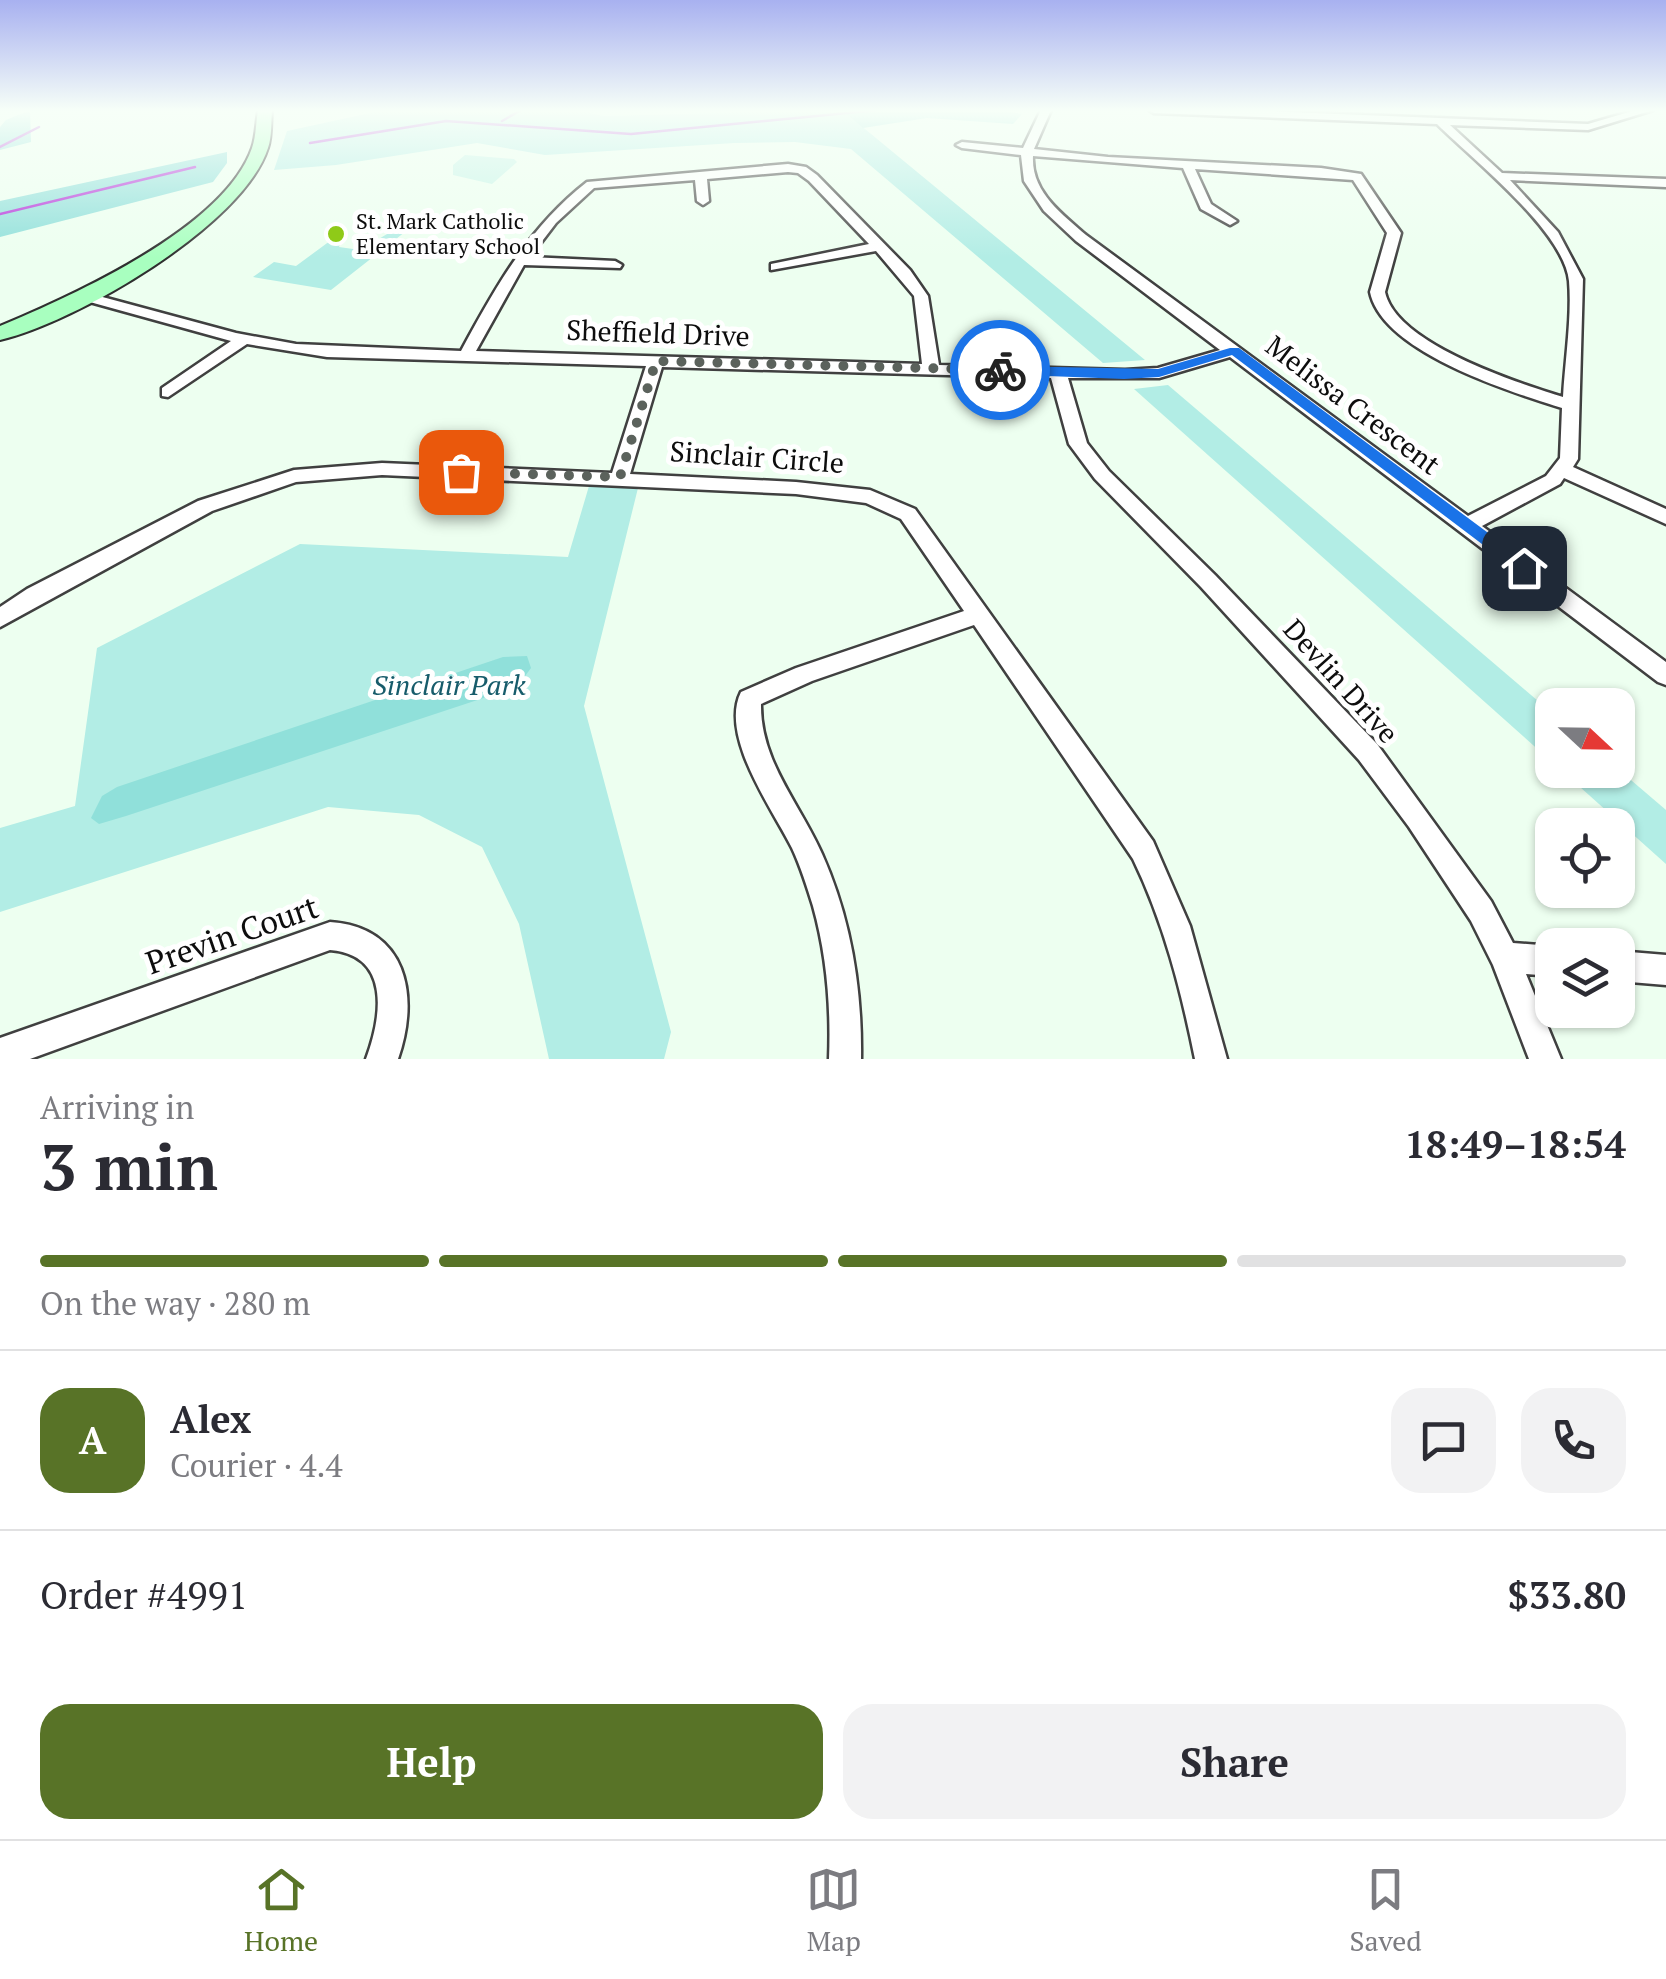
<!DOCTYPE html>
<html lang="en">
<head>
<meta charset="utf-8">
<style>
  :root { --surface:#fff; --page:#f2f2f3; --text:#2b2b33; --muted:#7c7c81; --line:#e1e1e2; --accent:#587327 }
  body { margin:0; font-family:"PT Serif",serif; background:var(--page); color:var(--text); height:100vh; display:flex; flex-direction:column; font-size:38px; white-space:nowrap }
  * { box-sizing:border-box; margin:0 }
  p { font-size:32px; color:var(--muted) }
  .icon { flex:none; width:55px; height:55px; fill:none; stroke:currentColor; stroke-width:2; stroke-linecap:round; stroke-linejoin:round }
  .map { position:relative; height:1059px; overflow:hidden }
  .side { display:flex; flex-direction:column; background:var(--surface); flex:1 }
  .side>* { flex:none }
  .needle { width:65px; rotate:112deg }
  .tools { position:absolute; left:1535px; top:688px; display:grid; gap:20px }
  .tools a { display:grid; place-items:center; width:100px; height:100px; border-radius:20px; background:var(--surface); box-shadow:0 2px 8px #0004; font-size:50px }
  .pin { position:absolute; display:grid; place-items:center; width:85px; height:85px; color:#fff; margin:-42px; border-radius:20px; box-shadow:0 5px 15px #0006 }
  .courier { position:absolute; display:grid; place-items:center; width:100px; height:100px; margin:-50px; border:8px solid #1a73e8; border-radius:50%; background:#fff; color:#222; box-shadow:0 2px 12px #0007 }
  .overview em { font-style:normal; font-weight:700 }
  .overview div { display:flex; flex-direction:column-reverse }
  .overview { display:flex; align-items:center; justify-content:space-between; height:170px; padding:0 40px }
  h1 { font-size:65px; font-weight:700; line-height:75px }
  .bar { display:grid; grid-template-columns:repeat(4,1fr); gap:15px 10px; align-content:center; height:120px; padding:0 40px }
  .bar i { height:12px; border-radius:8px; background:var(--line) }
  .bar .selected { background:var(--accent) }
  .bar p { grid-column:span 4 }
  .line { display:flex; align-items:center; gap:25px; padding:0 40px; border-top:2px solid var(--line) }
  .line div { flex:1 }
  .round { display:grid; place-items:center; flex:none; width:105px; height:105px; border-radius:30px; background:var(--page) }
  .action { display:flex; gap:20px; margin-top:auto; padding:20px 40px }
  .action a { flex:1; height:115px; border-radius:30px; background:var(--accent); color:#fff; font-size:40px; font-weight:700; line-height:115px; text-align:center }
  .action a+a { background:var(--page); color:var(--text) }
  .menu { display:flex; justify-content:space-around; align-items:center; height:140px; border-top:2px solid var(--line); background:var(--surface); font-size:28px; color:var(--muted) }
  .menu a { display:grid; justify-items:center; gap:5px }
  .menu .selected { color:var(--accent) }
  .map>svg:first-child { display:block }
  .green { fill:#b2ede5 }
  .forest { fill:#90e0da }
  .pitch { fill:#c5f4e7 }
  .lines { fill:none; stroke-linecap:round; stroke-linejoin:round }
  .stream { stroke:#b32cda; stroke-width:2.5 }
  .minor-casing { stroke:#404040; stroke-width:5 }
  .secondary-casing { stroke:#2f2f2f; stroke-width:4 }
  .minor { fill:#fff; fill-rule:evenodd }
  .secondary { fill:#a8ffbf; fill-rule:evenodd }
  .route { fill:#1a73e8 }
  .done { stroke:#5b625c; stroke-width:10; stroke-dasharray:0 18 }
  .poi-dot { fill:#8fca18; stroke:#fff; stroke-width:4 }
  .labels { text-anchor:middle; stroke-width:10; stroke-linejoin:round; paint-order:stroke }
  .far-poi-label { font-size:22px; fill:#0d0d0d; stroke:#fff; text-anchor:start }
  .street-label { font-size:28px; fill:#0d0d0d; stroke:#fff }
  .park-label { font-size:28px; font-style:italic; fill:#175c6b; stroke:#fff }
  .near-street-label { font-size:32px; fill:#0d0d0d; stroke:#fff }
</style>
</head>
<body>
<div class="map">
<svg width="1666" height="1059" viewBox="0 0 1666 1059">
  <rect width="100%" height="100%" fill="#edfff0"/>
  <g class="green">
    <path d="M 384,110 L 574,110 L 604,116 L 842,110 L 1145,360 L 1103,363 L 851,149 L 795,142 L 734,143 L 545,155 L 477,143 L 336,165 L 274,170 L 287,131 Z"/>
    <path d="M 399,227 L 410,228 L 331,290 L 253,277 L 274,262 L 296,266 L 334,238 L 342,239 L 339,247 L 360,250 Z"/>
    <path d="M 1168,385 L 1552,713 L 1552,762 L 1134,389 Z"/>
    <path d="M 589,486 L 638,488 L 584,706 L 671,1032 L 664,1059 L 549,1059 L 519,924 L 482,847 L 419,815 L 328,807 L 0,912 L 0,828 L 75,806 L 97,648 L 300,544 L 568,557 Z"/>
    <path d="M 1618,769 L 1666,810 L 1666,864 L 1561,770 Z"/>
  </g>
  <g class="forest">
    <path d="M 30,110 L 31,142 L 0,150 L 0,127 L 6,120 Z"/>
    <path d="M 842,110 L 999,110 L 1022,114 L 1013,124 L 927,118 L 863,128 Z"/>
    <path d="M 227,152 L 227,163 L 213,182 L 0,237 L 0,201 Z"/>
    <path d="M 527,656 L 531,668 L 517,687 L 126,816 L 99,824 L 91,818 L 102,796 L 117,787 L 503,657 Z"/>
  </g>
  <path class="pitch" d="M 465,155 L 514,159 L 517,162 L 492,184 L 453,175 L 453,165 Z"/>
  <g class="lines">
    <g class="stream">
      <path d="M 502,121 L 521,110"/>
      <path d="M 310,143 L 446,121 L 631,134 L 878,110"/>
      <path d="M 0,147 L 39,127"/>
      <path d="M 0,214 L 195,167"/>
    </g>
    <defs>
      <g id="minor">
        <path d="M 1041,110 L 1051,110 L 1034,149 L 1108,157 L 1321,168 L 1361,174 L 1401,233 L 1385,292 C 1396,344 1518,383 1563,397 C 1565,361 1572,317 1569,281 C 1564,231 1472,159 1437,124 L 1154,113 L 1149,110 L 1241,110 L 1588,124 L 1636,110 L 1653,110 L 1588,130 L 1450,125 L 1502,173 L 1666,179 L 1666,187 L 1510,180 L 1558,232 L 1583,279 L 1578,459 L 1573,467 L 1666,509 L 1666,524 L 1564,478 L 1560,484 L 1482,526 L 1666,662 L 1666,685 L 1658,682 L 1230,357 L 1159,378 L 1068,378 L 1087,443 L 1109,471 L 1215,575 L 1377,744 L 1491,901 L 1513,943 L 1552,946 L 1552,976 L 1526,974 L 1561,1059 L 1529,1059 L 1493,965 L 1471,921 L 1409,827 L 1359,760 L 1201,587 L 1095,479 L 1069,444 L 1051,378 L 662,367 L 630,474 L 796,482 L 870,490 L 915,509 L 1153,841 L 1190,926 L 1227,1059 L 1195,1059 C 1181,990 1164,923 1133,859 L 974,625 L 812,681 L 761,704 C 760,761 800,804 822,854 C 851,919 862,988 861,1059 L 829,1059 C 831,1007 827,956 813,906 C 807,887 801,867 792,848 C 773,810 719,736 741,692 L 796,668 L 964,611 L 901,519 L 866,503 L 796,494 L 382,475 L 296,482 L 212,511 L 0,627 L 0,607 L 27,589 L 198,501 L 294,470 L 382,463 L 612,473 L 646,366 L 327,357 L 247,344 L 168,397 L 162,396 L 162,388 L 231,341 L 79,299 L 79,293 L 84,292 L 236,333 L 296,344 L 461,351 C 495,288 529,227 587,182 L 788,164 L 806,167 L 817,175 L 910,270 L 928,296 L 939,365 L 1125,370 L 1158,368 L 1220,350 L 1076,241 L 1044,211 L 1024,181 L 1021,155 L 962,148 L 956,145 L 962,142 L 1023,148 ZM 1033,156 L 1183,168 L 1201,209 L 1230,225 L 1237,221 L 1211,204 L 1195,169 L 1353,180 L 1387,233 L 1370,292 C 1382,352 1511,392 1562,408 L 1560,458 L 1546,476 L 1468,516 L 1086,235 C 1062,214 1031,192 1033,156 ZM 788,172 L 798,173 L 809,181 L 869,244 L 771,264 L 771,270 L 876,251 L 914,296 L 922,364 L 476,351 L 524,265 L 620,268 L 622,265 L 615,261 L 530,257 L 556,223 L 594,188 L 695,180 L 697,201 L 703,205 L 709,201 L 707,179 Z"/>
        <path d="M 330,922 C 407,927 420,996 398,1059 L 366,1059 C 382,1016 391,955 330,950 L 30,1059 L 0,1059 L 0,1038 Z"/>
        <path d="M 1618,951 L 1666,955 L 1666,985 L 1618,981 Z"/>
      </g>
      <path id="secondary" d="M 258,110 L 272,110 C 271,122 272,137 268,148 C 243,226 76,322 0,340 L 0,326 C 74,295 224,228 252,148 C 256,137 256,122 258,110 Z"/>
    </defs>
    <use href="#minor" class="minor-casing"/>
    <use href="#secondary" class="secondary-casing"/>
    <use href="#minor" class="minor"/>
    <use href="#secondary" class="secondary"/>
  </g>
  <linearGradient id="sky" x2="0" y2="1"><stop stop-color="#a8b1f0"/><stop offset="0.43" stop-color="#f7fff8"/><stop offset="1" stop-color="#f7fff8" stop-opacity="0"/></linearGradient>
  <rect width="1666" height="258" fill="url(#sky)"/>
  <path class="route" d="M 1230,348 L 1239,348 L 1530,564 L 1530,572 L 1519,572 L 1232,355 L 1159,377 L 1124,379 L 1000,374 L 993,370 L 1000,366 L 1158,369 Z"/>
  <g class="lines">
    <path class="done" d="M 461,472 L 620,477 L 656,361 L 1000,370"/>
  </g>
  <circle class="poi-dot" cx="336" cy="234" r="10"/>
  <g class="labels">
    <g class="far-poi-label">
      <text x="356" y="229">St. Mark Catholic<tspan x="356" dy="25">Elementary School</tspan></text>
    </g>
    <g class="street-label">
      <text transform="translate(658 333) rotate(2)" y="10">Sheffield Drive</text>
      <text transform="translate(1353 405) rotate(37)" y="10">Melissa Crescent</text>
      <text transform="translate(757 457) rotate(4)" y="10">Sinclair Circle</text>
      <text transform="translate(1341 681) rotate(48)" y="10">Devlin Drive</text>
    </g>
    <g class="park-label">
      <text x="449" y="695">Sinclair Park</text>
    </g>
    <g class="near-street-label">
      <text transform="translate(232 935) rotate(-19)" y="11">Previn Court</text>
    </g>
  </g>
</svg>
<div class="tools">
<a><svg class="needle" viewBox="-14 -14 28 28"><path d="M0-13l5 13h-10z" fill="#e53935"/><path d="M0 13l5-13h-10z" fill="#7c7c81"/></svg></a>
<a><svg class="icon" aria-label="locate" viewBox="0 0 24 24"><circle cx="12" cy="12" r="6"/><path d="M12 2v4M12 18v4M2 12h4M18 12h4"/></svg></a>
<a><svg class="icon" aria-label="layers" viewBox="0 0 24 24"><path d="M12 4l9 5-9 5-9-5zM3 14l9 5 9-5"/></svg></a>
</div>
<div class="pin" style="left:461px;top:472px;background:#ea580c"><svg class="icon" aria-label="bag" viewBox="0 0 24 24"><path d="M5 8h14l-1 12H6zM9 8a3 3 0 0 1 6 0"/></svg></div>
<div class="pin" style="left:1524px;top:568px;background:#1f2937"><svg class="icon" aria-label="home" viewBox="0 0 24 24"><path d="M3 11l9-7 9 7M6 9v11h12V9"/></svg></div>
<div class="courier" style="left:1000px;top:370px"><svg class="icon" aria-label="bike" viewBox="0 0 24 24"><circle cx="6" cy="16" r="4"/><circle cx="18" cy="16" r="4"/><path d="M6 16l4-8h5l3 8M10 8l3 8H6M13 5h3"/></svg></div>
</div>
<section class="side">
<div class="overview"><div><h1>3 min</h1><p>Arriving in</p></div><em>18:49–18:54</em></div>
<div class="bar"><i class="selected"></i><i class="selected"></i><i class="selected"></i><i></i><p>On the way · 280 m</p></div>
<div class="line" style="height:180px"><b class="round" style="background:var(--accent);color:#fff">A</b><div><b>Alex</b><p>Courier · 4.4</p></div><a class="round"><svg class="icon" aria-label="chat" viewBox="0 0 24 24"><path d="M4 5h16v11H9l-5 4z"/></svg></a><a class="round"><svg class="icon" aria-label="phone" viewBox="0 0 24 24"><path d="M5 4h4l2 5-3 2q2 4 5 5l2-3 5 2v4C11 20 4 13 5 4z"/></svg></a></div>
<div class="line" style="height:130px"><div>Order #4991</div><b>$33.80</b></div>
<div class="action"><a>Help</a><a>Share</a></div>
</section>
<nav class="menu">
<a class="selected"><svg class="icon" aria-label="home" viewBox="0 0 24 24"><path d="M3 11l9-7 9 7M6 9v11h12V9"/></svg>Home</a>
<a><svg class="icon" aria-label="map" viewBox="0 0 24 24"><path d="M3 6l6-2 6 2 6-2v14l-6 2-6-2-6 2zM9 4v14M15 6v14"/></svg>Map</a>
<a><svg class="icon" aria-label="saved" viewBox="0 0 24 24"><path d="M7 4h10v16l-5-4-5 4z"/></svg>Saved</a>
</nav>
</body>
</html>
